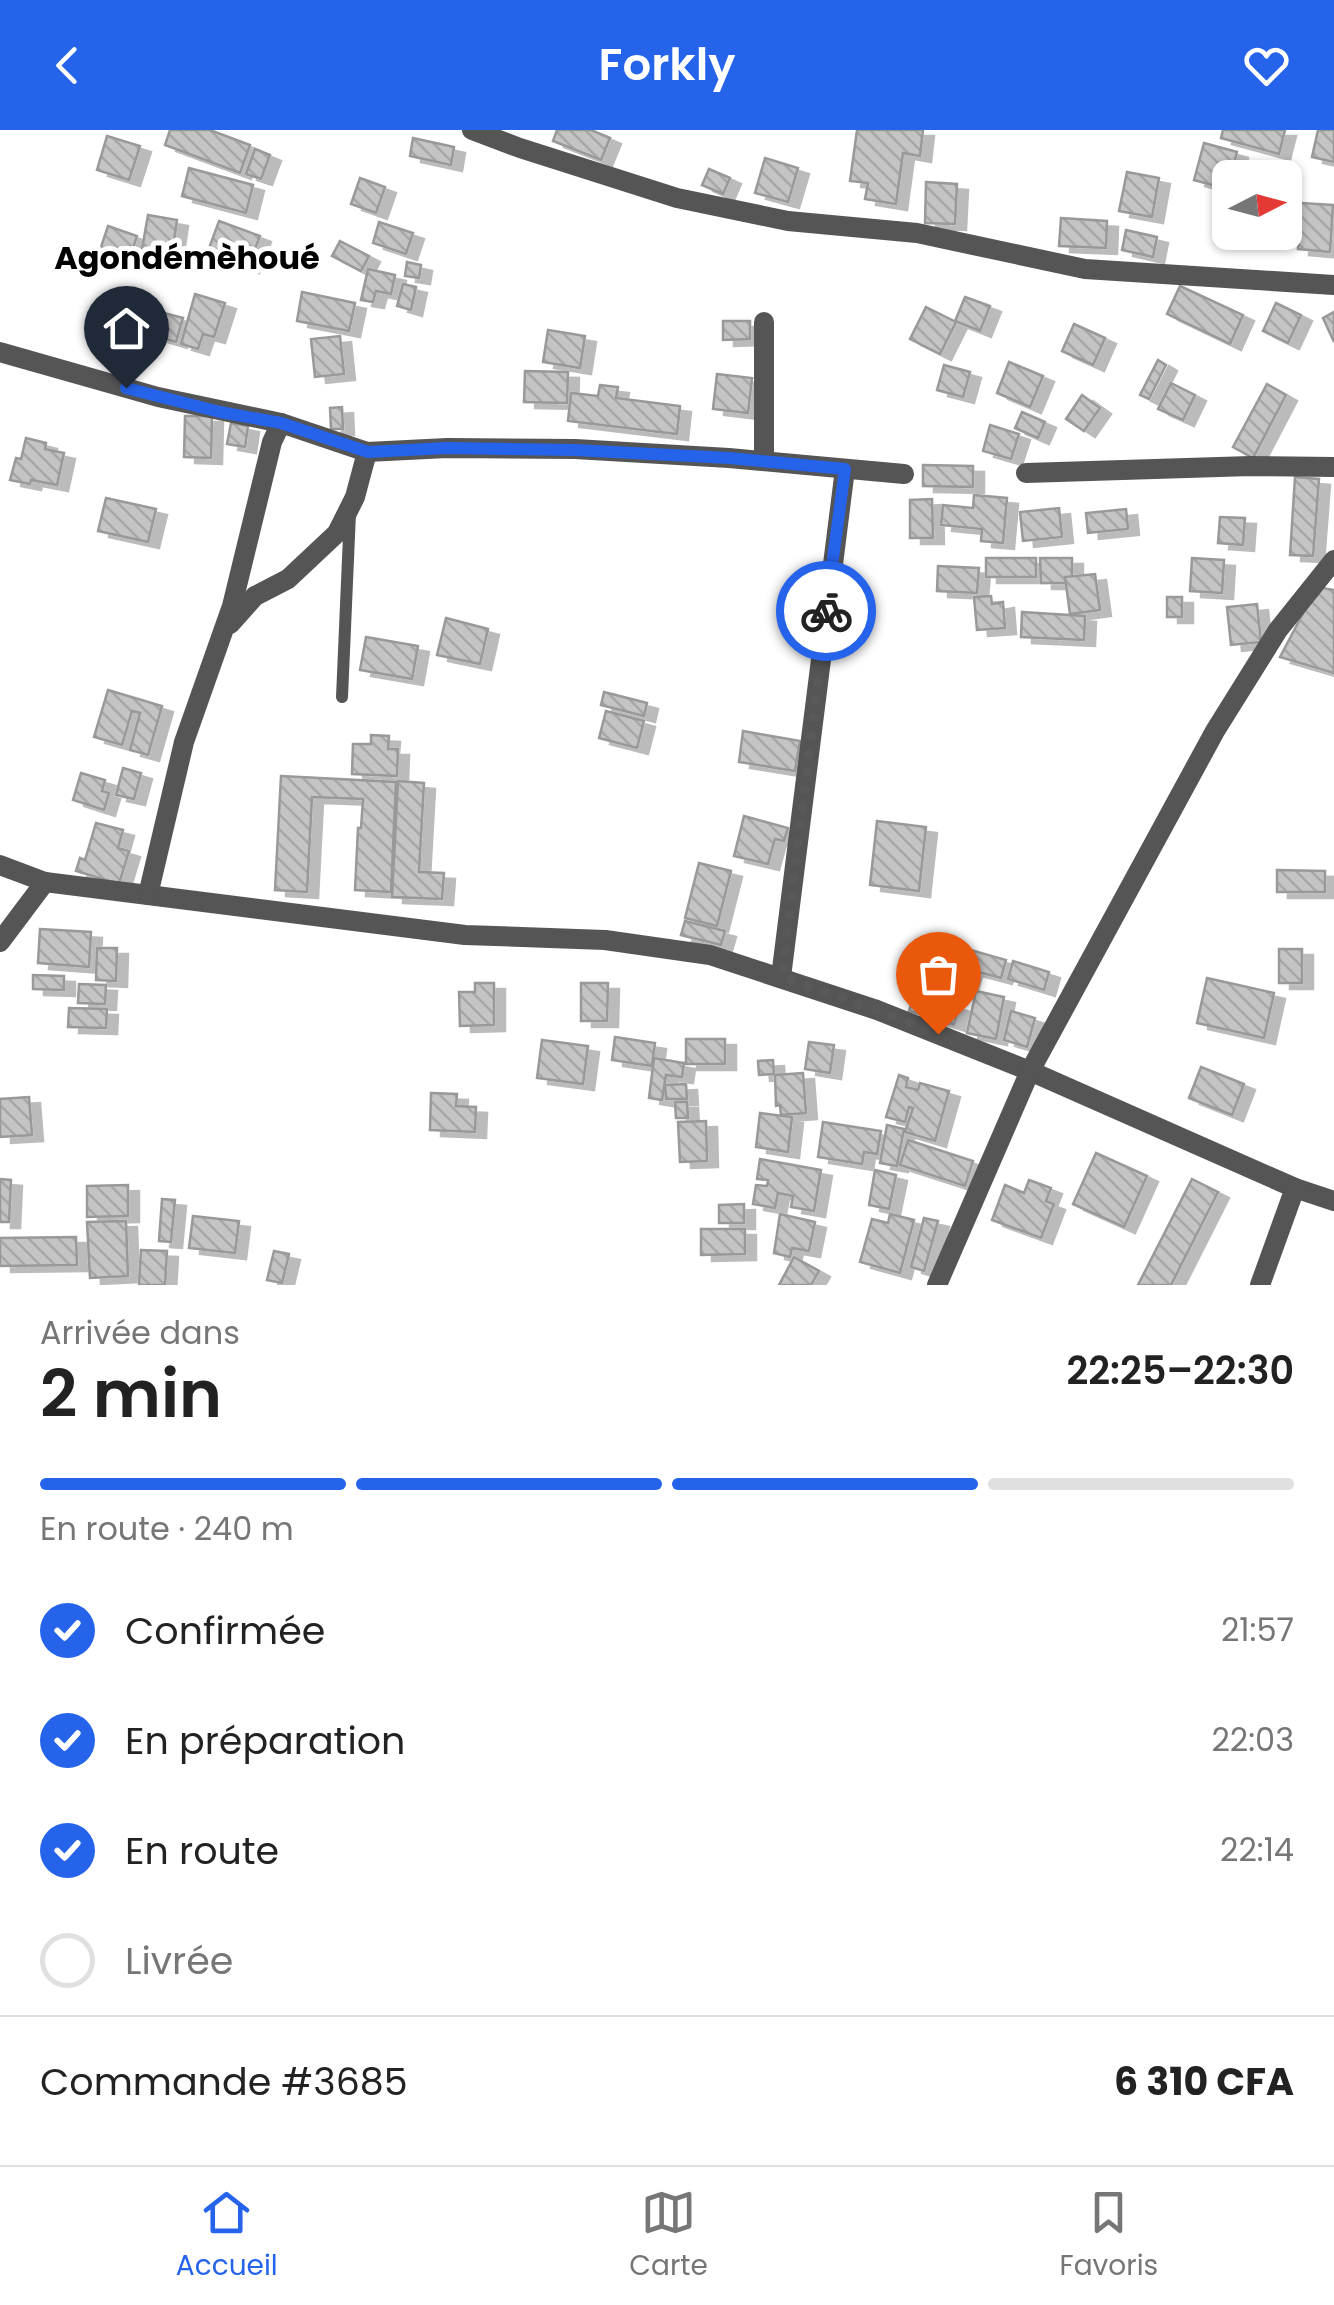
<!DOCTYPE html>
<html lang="fr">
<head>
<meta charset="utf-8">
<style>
  :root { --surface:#fff; --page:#f6f6f6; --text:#222; --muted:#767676; --line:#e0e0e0; --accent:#2563eb }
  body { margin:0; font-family:Poppins,sans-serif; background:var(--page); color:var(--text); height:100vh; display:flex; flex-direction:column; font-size:38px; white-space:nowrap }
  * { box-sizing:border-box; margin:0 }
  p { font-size:32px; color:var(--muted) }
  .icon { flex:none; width:55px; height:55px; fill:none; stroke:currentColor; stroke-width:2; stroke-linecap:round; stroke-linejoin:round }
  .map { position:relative; height:1155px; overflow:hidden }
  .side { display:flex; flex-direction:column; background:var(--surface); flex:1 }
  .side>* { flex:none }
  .needle { width:65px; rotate:84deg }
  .fabs { position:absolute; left:1212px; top:30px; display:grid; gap:20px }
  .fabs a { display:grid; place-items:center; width:90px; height:90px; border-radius:15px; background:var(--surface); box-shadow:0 2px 8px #0004; font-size:50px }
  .pin { position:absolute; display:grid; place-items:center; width:85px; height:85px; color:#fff; margin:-102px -42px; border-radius:50% 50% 50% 0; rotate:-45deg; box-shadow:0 0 10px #0007 }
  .pin .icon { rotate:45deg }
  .courier { position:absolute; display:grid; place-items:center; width:100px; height:100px; margin:-50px; border:8px solid #2563eb; border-radius:50%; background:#fff; color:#222; box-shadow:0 2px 12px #0007 }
  .headline em { font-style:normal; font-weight:600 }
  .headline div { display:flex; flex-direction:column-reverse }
  .headline { display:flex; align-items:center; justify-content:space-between; height:170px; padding:0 40px }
  h1 { font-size:65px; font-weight:600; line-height:75px }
  .bar { display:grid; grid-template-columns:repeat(4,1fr); gap:15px 10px; align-content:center; height:120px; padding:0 40px }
  .bar i { height:12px; border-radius:8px; background:var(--line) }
  .bar .on { background:var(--accent) }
  .bar p { grid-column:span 4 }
  .line { display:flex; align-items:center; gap:25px; padding:0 40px; border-top:2px solid var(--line) }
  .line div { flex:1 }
  ol { padding:0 40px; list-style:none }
  li { display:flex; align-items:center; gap:30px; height:110px }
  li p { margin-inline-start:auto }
  li .icon { padding:10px; border-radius:50%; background:var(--accent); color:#fff; stroke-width:4 }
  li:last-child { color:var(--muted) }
  li i { width:55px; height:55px; border:5px solid var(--line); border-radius:50% }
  header { display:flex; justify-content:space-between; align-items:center; height:130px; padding:0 40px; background:var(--accent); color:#fff; font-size:45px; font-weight:600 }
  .tab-bar { display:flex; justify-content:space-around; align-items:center; height:140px; border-top:2px solid var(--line); background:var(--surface); font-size:28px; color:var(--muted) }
  .tab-bar a { display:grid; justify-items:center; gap:5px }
  .tab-bar .on { color:var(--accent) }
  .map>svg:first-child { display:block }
  .building { fill:url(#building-back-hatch); stroke:#999; stroke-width:2.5; filter:url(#shadow) }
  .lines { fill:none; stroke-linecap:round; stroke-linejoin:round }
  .service { stroke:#555; stroke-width:12 }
  .minor { stroke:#555; stroke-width:20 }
  .done { stroke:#595959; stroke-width:10; stroke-dasharray:0 18 }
  .route { stroke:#2563eb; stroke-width:12 }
  .labels { text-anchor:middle; stroke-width:10; stroke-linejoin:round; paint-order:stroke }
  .quarter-label { font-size:32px; font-weight:bold; fill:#000; stroke:#fff }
</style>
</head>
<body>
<header><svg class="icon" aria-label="back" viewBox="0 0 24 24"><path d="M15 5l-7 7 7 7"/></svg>Forkly<svg class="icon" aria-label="heart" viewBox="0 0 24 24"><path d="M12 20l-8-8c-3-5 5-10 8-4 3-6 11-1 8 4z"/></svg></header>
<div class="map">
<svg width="1334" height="1155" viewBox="0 0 1334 1155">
  <defs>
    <pattern id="building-back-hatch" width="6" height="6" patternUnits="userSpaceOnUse" patternTransform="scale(2.5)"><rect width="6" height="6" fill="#c4c4c4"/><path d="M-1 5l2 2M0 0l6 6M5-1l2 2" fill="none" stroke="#a7a7a7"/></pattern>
    <filter id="shadow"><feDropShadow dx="11" dy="6" stdDeviation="0" flood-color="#0004"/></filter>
  </defs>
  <rect width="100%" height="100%" fill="#fff"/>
  <g class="building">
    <path d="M 170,0 L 210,0 L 250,15 L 240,43 L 165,15 Z"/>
    <path d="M 557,0 L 591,0 L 610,8 L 601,30 L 553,11 Z"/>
    <path d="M 857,0 L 923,0 L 920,26 L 903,23 L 896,74 L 865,69 L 868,53 L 850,51 Z"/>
    <path d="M 1223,0 L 1285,0 L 1279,24 L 1221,8 Z"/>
    <path d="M 1318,0 L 1334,0 L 1334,32 L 1312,27 Z"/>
    <path d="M 107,6 L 140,16 L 129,50 L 97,40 Z"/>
    <path d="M 413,8 L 454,17 L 451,35 L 410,26 Z"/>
    <path d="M 1204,13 L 1237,22 L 1227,59 L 1194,50 Z"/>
    <path d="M 255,19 L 270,25 L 261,49 L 246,44 Z"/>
    <path d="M 765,28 L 798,38 L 788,72 L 755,63 Z"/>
    <path d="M 189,38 L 253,55 L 246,83 L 182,66 Z"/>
    <path d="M 709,39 L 730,48 L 723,64 L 702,55 Z"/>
    <path d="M 1127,42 L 1159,48 L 1152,87 L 1119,81 Z"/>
    <path d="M 360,48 L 385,57 L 376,83 L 351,74 Z"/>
    <path d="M 926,52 L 957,54 L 955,94 L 925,93 Z"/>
    <path d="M 1301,73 L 1333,75 L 1330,122 L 1298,119 Z"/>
    <path d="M 148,85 L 177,90 L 172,124 L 142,119 Z"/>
    <path d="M 1061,88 L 1107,91 L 1106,118 L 1059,116 Z"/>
    <path d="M 219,91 L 260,106 L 248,137 L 208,121 Z"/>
    <path d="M 379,92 L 413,103 L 406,124 L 373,113 Z"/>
    <path d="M 108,96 L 137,106 L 129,130 L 100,120 Z"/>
    <path d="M 1126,100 L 1157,107 L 1153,127 L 1122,120 Z"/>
    <path d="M 340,111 L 369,126 L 361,141 L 332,126 Z"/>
    <path d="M 407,132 L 421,135 L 419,148 L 405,146 Z"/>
    <path d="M 368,139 L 395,145 L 391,164 L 376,161 L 373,172 L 361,170 Z"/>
    <path d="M 403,154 L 416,157 L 411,180 L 397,176 Z"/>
    <path d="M 1180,156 L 1243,185 L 1230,214 L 1167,184 Z"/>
    <path d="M 302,162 L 355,173 L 349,201 L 297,191 Z"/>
    <path d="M 195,164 L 225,173 L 214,207 L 203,204 L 198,219 L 181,214 Z"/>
    <path d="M 965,167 L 990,176 L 980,201 L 955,191 Z"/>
    <path d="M 1276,173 L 1301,185 L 1288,213 L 1263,201 Z"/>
    <path d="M 926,177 L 956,192 L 940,224 L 910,209 Z"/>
    <path d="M 160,182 L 183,188 L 176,212 L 153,205 Z"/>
    <path d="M 1334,182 L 1334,212 L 1323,188 Z"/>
    <path d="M 723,191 L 750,191 L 750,209 L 723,210 Z"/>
    <path d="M 1074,194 L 1105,208 L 1093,235 L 1062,221 Z"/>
    <path d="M 548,200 L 585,206 L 580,238 L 543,232 Z"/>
    <path d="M 340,206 L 344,244 L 315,247 L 311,209 Z"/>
    <path d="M 1158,230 L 1166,235 L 1149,269 L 1140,265 Z"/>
    <path d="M 1009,232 L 1043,246 L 1030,277 L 997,263 Z"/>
    <path d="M 944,235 L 970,242 L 963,267 L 937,260 Z"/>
    <path d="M 525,241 L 568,242 L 567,273 L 524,272 Z"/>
    <path d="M 717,244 L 752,248 L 748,283 L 713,279 Z"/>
    <path d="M 1171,253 L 1195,265 L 1183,290 L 1158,279 Z"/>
    <path d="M 1267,254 L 1286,265 L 1253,328 L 1233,317 Z"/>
    <path d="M 600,255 L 618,257 L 616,268 L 680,276 L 677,304 L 568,291 L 571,263 L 598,266 Z"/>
    <path d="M 1082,265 L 1100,278 L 1084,301 L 1066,289 Z"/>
    <path d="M 342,277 L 343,299 L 331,299 L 330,278 Z"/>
    <path d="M 1022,282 L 1045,292 L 1038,308 L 1015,298 Z"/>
    <path d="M 185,286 L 212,286 L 211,328 L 184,327 Z"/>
    <path d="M 231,293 L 248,296 L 245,317 L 227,314 Z"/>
    <path d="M 990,295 L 1019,304 L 1011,329 L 983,321 Z"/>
    <path d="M 26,308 L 46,313 L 45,319 L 64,323 L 57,355 L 31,350 L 30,354 L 10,350 L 16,328 L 21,329 Z"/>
    <path d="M 923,335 L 973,336 L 973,357 L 923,356 Z"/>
    <path d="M 1295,347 L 1319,349 L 1313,426 L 1290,425 Z"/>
    <path d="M 974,365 L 1007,368 L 1003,413 L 981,411 L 982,399 L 941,395 L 943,375 L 973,378 Z"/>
    <path d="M 106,368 L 156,379 L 148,412 L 98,401 Z"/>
    <path d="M 932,369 L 933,408 L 910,408 L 910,370 Z"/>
    <path d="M 1059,378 L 1062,407 L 1023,411 L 1020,382 Z"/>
    <path d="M 1126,379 L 1128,399 L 1088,403 L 1086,383 Z"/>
    <path d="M 1220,387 L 1245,388 L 1243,415 L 1218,413 Z"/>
    <rect x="986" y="428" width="50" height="19"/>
    <path d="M 1040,428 L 1072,428 L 1072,453 L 1041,453 Z"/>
    <path d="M 1192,428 L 1224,430 L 1222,463 L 1190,461 Z"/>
    <path d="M 938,436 L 979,438 L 977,463 L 937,461 Z"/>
    <path d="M 1095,444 L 1100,480 L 1070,484 L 1065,447 Z"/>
    <path d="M 1317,457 L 1334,460 L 1334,543 L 1280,527 Z"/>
    <path d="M 991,466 L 992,474 L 1003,472 L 1005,498 L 977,500 L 974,467 Z"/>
    <rect x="1167" y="467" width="15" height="20"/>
    <path d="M 1257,474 L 1261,512 L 1231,515 L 1227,477 Z"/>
    <path d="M 1022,482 L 1085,486 L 1084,510 L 1021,507 Z"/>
    <path d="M 446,488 L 488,499 L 480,534 L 437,525 Z"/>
    <path d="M 366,507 L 418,516 L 412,549 L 360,540 Z"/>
    <path d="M 108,560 L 162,576 L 148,625 L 130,620 L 140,583 L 132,581 L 122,615 L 94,607 Z"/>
    <path d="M 604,562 L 647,573 L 644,586 L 601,575 Z"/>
    <path d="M 606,581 L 644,591 L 637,618 L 599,608 Z"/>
    <path d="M 743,601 L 800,611 L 795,641 L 739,632 Z"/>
    <path d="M 371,605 L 389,606 L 388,619 L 398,619 L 397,646 L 352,644 L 353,614 L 371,614 Z"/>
    <path d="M 123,638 L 141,643 L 134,669 L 116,665 Z"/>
    <path d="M 81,643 L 105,650 L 102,661 L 109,663 L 104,680 L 73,670 Z"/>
    <path d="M 281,646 L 396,652 L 391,762 L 355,760 L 358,698 L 361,698 L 363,669 L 312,667 L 307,762 L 275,760 Z"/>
    <path d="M 398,651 L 424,653 L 419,742 L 444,743 L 442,769 L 392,767 Z"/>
    <path d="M 744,686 L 788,698 L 784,711 L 775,709 L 768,734 L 734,726 Z"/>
    <path d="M 877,691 L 926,697 L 919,761 L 870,755 Z"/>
    <path d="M 96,693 L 123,700 L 118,718 L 129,721 L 119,754 L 76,741 L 80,728 L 85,730 Z"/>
    <path d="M 699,733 L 731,741 L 717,796 L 685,788 Z"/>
    <path d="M 1277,740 L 1325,741 L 1325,762 L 1277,762 Z"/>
    <path d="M 685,791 L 725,801 L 721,815 L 681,805 Z"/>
    <path d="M 40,799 L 91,802 L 89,837 L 38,833 Z"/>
    <path d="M 946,813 L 1006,830 L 1001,848 L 971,840 L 967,855 L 937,847 Z"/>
    <path d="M 97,818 L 117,818 L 116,851 L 96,850 Z"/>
    <rect x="1279" y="819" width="23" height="34"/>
    <path d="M 1013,831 L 1049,842 L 1044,860 L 1008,849 Z"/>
    <path d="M 33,845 L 64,846 L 64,860 L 33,859 Z"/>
    <path d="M 1207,848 L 1274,863 L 1264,908 L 1197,893 Z"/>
    <path d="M 475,853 L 494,853 L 494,895 L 460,896 L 459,862 L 475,862 Z"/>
    <path d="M 581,853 L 608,853 L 607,891 L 581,891 Z"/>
    <path d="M 79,854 L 106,855 L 105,874 L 78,873 Z"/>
    <path d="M 915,861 L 959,876 L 954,895 L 909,881 Z"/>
    <path d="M 976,861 L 1004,867 L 996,909 L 967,903 Z"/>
    <path d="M 69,878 L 107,879 L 106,898 L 68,897 Z"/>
    <path d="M 1011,881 L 1035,888 L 1027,917 L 1004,910 Z"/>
    <path d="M 615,907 L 655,913 L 652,936 L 612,930 Z"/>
    <rect x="686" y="909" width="39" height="25"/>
    <path d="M 542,910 L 588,916 L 583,954 L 537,948 Z"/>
    <path d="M 809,912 L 834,915 L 830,943 L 805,939 Z"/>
    <path d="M 654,928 L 684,933 L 682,947 L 666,945 L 662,970 L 649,968 Z"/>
    <path d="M 773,930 L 774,944 L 759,945 L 758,931 Z"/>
    <path d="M 1201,937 L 1244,954 L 1232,985 L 1189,968 Z"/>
    <path d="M 803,943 L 806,983 L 781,985 L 780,975 L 776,976 L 775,945 Z"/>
    <path d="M 899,945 L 908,948 L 906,957 L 918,960 L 920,953 L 949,961 L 935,1011 L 905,1002 L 913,978 L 909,977 L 905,992 L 886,987 Z"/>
    <path d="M 686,954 L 687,969 L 666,969 L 665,955 Z"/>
    <path d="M 431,963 L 457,964 L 456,976 L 476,977 L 475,1002 L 430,1000 Z"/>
    <path d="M 29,967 L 32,1005 L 0,1007 L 0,969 Z"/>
    <path d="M 675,972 L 687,972 L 688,988 L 676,988 Z"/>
    <path d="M 760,983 L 792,987 L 788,1022 L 756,1017 Z"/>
    <path d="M 706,991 L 707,1031 L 680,1032 L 678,992 Z"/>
    <path d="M 823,992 L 881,1001 L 877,1024 L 864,1022 L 862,1034 L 818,1027 Z"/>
    <path d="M 887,995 L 904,999 L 897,1036 L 880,1033 Z"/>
    <path d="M 908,1010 L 973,1031 L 965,1056 L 900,1035 Z"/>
    <path d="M 1096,1023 L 1147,1046 L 1124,1097 L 1073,1074 Z"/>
    <path d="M 760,1029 L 821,1040 L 814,1081 L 791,1077 L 793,1066 L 778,1063 L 775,1078 L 753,1074 L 756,1055 L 767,1056 L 768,1050 L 757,1049 Z"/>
    <path d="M 875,1040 L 896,1045 L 889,1079 L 869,1075 Z"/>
    <path d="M 0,1049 L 11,1050 L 9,1092 L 0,1092 Z"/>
    <path d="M 1192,1049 L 1218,1062 L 1171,1155 L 1138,1155 Z"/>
    <path d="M 1029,1050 L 1051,1058 L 1046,1071 L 1054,1074 L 1041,1108 L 992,1090 L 1005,1055 L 1024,1063 Z"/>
    <path d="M 128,1055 L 128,1086 L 87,1087 L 87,1056 Z"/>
    <path d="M 162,1069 L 175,1070 L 171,1112 L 159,1111 Z"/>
    <path d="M 744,1074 L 744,1093 L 719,1093 L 719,1075 Z"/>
    <path d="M 780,1084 L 815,1092 L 809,1121 L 792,1118 L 790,1127 L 774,1123 Z"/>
    <path d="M 890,1084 L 914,1090 L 900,1143 L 860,1132 L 872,1089 L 888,1093 Z"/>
    <path d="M 193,1086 L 239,1091 L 235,1123 L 189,1118 Z"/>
    <path d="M 924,1088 L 938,1091 L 924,1141 L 911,1137 Z"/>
    <path d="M 126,1091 L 128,1146 L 90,1148 L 87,1092 Z"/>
    <path d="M 701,1099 L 745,1099 L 745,1124 L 701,1125 Z"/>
    <path d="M 76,1107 L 77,1135 L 0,1136 L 0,1108 Z"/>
    <path d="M 141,1120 L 167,1121 L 165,1155 L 139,1155 Z"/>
    <path d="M 274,1121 L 289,1124 L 282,1153 L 267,1150 Z"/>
    <path d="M 794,1127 L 819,1141 L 811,1155 L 779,1155 Z"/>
  </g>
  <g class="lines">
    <path class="service" d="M 342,567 L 350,383"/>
    <g class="minor">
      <path d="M 472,0 L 520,18 L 677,68 L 788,91 L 917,103 L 1085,139 L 1334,155"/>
      <path d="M 764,192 L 764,331"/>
      <path d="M 0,222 L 158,267 L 281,293 L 367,322 L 447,318 L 575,319 L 729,328 L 904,344"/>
      <path d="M 1026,343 L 1251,336 L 1334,337"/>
      <path d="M 230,494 L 255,466 L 288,449 L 337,403 L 355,367 L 367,322"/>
      <path d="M 0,735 L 45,752 L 148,765 L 465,805 L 605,810 L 710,825 L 877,880 L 1030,941 L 1295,1058 L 1334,1071"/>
      <path d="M 148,765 L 184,612 L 232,476 L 272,312 L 281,293"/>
      <path d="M 0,812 L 45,752"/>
      <path d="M 781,847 L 845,339"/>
      <path d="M 937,1155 L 1030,941 L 1215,601 L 1278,500 L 1334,430"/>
      <path d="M 1260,1155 L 1295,1058"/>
    </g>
  </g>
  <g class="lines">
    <path class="done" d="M 826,481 L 782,847 L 877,880 L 938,904"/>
    <path class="route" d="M 126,258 L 220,282 L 281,293 L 368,322 L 447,318 L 575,320 L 729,328 L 845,339 L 826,481"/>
  </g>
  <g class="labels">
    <g class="quarter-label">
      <text x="187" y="139">Agondémèhoué</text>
    </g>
  </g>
</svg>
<div class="fabs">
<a><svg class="needle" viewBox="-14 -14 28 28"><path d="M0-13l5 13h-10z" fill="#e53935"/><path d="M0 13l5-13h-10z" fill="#767676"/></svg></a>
</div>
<div class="pin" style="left:938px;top:904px;background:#ea580c"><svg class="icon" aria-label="bag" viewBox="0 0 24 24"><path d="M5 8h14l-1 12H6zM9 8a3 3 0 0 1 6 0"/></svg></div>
<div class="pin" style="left:126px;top:258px;background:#1f2937"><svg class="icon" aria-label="home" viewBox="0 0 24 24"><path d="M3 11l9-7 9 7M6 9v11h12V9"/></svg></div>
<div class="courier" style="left:826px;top:481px"><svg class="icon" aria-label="bike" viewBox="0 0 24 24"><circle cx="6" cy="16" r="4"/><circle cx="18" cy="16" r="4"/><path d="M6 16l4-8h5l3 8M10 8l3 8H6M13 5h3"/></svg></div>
</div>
<section class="side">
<div class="headline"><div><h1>2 min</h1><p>Arrivée dans</p></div><em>22:25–22:30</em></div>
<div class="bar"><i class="on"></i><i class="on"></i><i class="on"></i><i></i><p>En route · 240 m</p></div>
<ol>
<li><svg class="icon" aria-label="check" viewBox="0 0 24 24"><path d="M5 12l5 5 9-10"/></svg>Confirmée<p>21:57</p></li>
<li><svg class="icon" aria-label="check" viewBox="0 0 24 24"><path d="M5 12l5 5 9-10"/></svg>En préparation<p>22:03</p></li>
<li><svg class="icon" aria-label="check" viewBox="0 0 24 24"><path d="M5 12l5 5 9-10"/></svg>En route<p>22:14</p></li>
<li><i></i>Livrée</li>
</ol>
<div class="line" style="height:130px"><div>Commande #3685</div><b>6 310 CFA</b></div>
</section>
<nav class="tab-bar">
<a class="on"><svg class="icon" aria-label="home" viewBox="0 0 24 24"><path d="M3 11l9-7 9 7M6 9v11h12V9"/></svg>Accueil</a>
<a><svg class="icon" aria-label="map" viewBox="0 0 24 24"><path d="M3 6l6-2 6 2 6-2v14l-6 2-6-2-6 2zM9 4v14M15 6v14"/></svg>Carte</a>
<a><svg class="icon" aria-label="saved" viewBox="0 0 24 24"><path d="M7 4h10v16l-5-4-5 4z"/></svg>Favoris</a>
</nav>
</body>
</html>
